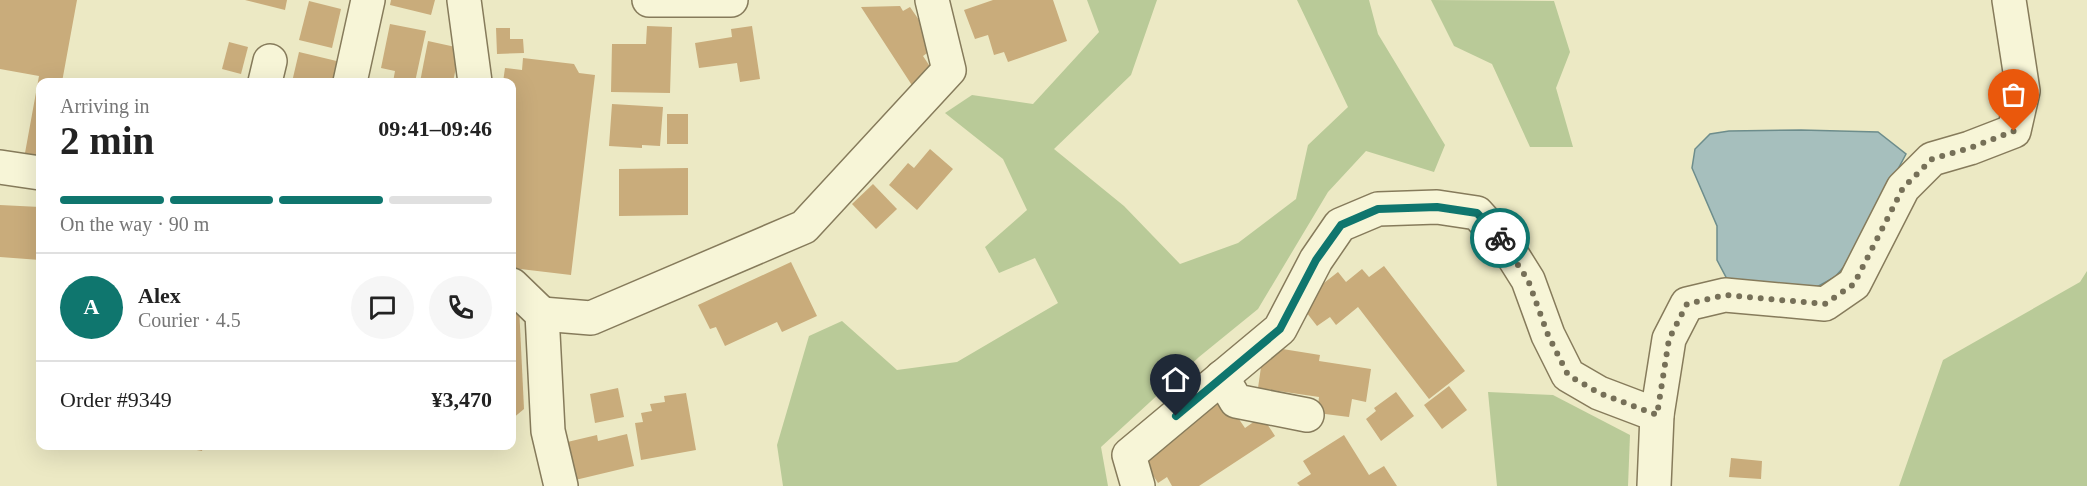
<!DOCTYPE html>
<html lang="en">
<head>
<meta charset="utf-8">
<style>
  :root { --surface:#fff; --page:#f6f6f6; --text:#222; --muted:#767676; --line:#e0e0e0; --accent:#0f766e }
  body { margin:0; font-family:Georgia,serif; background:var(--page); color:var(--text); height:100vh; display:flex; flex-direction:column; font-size:22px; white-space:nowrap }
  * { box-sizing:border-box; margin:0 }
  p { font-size:20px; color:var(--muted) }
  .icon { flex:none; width:33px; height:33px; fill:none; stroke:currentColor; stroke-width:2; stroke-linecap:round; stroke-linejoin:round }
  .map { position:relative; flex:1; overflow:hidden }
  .panel { position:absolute; left:36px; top:78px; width:480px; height:372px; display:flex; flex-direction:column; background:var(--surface); border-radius:12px; box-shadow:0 6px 24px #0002 }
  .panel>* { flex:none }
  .pin { position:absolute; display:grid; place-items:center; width:51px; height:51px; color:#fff; margin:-62px -26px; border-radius:50% 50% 50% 0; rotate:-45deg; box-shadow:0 0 6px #0007 }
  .pin .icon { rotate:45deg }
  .courier { position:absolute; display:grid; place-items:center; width:60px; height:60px; margin:-30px; border:4px solid #0f766e; border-radius:50%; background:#fff; color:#222; box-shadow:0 2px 8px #0007 }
  .head em { font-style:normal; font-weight:700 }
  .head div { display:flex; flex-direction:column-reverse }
  .head { display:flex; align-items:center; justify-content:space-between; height:102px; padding:0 24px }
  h1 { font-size:39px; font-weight:700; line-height:45px }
  .bar { display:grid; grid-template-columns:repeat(4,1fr); gap:9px 6px; align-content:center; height:72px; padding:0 24px }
  .bar i { height:8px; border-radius:4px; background:var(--line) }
  .bar .current { background:var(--accent) }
  .bar p { grid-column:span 4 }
  .line { display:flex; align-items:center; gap:15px; padding:0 24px; border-top:2px solid var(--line) }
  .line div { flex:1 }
  .round { display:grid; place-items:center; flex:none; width:63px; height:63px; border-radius:32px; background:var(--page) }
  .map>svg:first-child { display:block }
  .green { fill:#b9ca98 }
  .water { fill:#a6bfbd; stroke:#6d8d8c; stroke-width:1.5 }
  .building { fill:#c9ac7b }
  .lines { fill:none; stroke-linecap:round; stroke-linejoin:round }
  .minor-casing { stroke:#867b5b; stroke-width:36 }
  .minor { stroke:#f7f5d7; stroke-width:33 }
  .done { stroke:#767058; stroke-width:6; stroke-dasharray:0 10.8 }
  .route { stroke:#0f766e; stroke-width:8 }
</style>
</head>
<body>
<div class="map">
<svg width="2087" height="486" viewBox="0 0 2087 486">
  <rect width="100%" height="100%" fill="#ece9c4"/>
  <g class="green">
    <path d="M 1087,0 L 1157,0 L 1131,75 L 1054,149 L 1124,206 L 1180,264 L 1238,243 L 1296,199 L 1308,145 L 1348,107 L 1297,0 L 1369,0 L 1378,34 L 1445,145 L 1434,172 L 1366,151 L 1328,192 L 1258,309 L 1199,357 L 1101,447 L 1108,486 L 783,486 L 777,445 L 809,336 L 842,321 L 897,370 L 957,362 L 1058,303 L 1035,258 L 999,273 L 985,247 L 1027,210 L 1003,159 L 945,113 L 972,95 L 1033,104 L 1099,32 Z"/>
    <path d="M 1431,0 L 1554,1 L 1570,52 L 1556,88 L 1573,147 L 1530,147 L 1492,64 L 1454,46 Z"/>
    <path d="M 2087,271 L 2087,486 L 1899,486 L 1943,360 L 2080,282 Z"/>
    <path d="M 1488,392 L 1553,395 L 1630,435 L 1628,486 L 1497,486 Z"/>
  </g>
  <path class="water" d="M 1801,130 L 1878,132 L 1906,154 L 1849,261 L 1835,277 L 1815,288 L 1727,279 L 1717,260 L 1717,226 L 1692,168 L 1695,149 L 1710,134 L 1729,131 Z"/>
  <g class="building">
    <path d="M 0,0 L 77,0 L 62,82 L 40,82 L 40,156 L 25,153 L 39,76 L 0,69 Z"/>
    <path d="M 245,0 L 287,0 L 285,10 Z"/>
    <path d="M 391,0 L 435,0 L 431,15 L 390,5 Z"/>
    <path d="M 993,0 L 1053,0 L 1067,41 L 1008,62 L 1004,52 L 994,55 L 988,35 L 975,39 L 964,10 Z"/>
    <path d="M 309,1 L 341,9 L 332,48 L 299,40 Z"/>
    <path d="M 900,6 L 903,11 L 910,7 L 937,46 L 923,56 L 937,77 L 917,93 L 861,7 Z"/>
    <path d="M 390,24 L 426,31 L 415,82 L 393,82 L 395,71 L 381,68 Z"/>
    <path d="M 647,26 L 672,27 L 670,93 L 611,92 L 612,44 L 646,44 Z"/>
    <path d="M 752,26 L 760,79 L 740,82 L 737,63 L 699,68 L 695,43 L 732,37 L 731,29 Z"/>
    <path d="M 496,28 L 510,28 L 510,39 L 523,39 L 524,53 L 497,54 Z"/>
    <path d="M 428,41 L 460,48 L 453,82 L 420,82 Z"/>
    <path d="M 229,42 L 248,47 L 241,74 L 222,69 Z"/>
    <path d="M 299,52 L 345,63 L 340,82 L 292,82 Z"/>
    <path d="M 523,58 L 574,64 L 579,73 L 595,75 L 571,275 L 512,268 L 512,82 L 503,82 L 505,68 L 522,70 Z"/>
    <path d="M 612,104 L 663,107 L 660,146 L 642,145 L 642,148 L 609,146 Z"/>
    <rect x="667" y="114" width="21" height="30"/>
    <path d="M 930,149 L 953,169 L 917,210 L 889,185 L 908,163 L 914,168 Z"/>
    <path d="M 688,168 L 688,215 L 619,216 L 619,169 Z"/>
    <path d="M 873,184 L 897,209 L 876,229 L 852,204 Z"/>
    <path d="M 0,205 L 40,207 L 40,260 L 0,257 Z"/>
    <path d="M 791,262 L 817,316 L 782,332 L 777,322 L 725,346 L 716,327 L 710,329 L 698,305 Z"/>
    <path d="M 1384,266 L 1465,371 L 1429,399 L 1358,307 L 1336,325 L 1330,317 L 1317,326 L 1303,308 L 1315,298 L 1311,293 L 1338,272 L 1346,282 L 1362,269 L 1369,277 Z"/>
    <path d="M 512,301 L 519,306 L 524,409 L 512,419 Z"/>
    <path d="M 1264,346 L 1320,355 L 1319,361 L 1371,369 L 1366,402 L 1352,399 L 1349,417 L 1317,413 L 1319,397 L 1258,388 Z"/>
    <path d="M 1449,386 L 1467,410 L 1442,429 L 1424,405 Z"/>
    <path d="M 618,388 L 624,417 L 595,423 L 590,394 Z"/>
    <path d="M 1396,392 L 1414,416 L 1381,441 L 1366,419 L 1376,411 L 1374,408 Z"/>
    <path d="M 686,393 L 696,450 L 641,460 L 635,423 L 643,422 L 641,413 L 652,411 L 650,404 L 665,402 L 664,396 Z"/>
    <path d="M 1215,399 L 1222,411 L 1230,406 L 1245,428 L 1262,416 L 1275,436 L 1199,486 L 1172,486 L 1167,477 L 1158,483 L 1145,463 L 1155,456 L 1152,452 Z"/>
    <path d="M 627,434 L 634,466 L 571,481 L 563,443 L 597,435 L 598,441 Z"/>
    <path d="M 1344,435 L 1369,475 L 1384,466 L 1397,486 L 1300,486 L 1297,483 L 1311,474 L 1303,461 Z"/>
    <path d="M 175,446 L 203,446 L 202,451 Z"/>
    <path d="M 1731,458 L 1762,461 L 1761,479 L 1729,477 Z"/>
  </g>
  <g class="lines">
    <defs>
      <g id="minor">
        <path d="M 464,0 L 475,82"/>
        <path d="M 649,0 L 731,0"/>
        <path d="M 265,82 L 270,61"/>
        <path d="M 350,82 L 368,0"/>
        <path d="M 0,167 L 40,173"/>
        <path d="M 512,285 L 542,314 L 548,431 L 561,486"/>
        <path d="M 542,314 L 591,318 L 804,227 L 949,70 L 932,0"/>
        <path d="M 1222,377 L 1236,401 L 1307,415"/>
        <path d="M 1138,486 L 1129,455 L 1280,329 L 1316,260 L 1340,225 L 1378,209 L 1437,207 L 1477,213 L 1506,245 L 1528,280 L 1548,335 L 1568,375 L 1599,393 L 1657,415"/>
        <path d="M 1654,486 L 1657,415 L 1669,339 L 1687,304 L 1725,295 L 1825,304 L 1854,284 L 1903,188 L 1932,159 L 1970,148 L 2014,131 L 2023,91 L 2009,0"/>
      </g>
    </defs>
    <use href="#minor" class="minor-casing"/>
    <use href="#minor" class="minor"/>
  </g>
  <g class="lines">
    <path class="done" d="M 1500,238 L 1528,280 L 1548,335 L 1568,375 L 1599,393 L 1657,415 L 1669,339 L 1687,304 L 1725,295 L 1825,304 L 1854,284 L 1903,188 L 1932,159 L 1970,148 L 2014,131"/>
    <path class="route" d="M 1176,416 L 1280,329 L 1316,260 L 1341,225 L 1378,209 L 1437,207 L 1477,213 L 1500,238"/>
  </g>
</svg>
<div class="pin" style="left:2014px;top:131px;background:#ea580c"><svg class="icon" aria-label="bag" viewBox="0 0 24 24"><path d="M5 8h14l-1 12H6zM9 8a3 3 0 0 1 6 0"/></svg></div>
<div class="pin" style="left:1176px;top:416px;background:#1f2937"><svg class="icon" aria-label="home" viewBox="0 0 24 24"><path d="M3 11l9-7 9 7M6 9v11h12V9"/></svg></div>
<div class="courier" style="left:1500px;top:238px"><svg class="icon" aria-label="bike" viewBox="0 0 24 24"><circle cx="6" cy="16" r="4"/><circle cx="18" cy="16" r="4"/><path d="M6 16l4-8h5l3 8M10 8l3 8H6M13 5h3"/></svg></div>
<section class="panel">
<div class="head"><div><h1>2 min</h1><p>Arriving in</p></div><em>09:41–09:46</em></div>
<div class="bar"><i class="current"></i><i class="current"></i><i class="current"></i><i></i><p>On the way · 90 m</p></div>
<div class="line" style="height:108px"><b class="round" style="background:var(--accent);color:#fff">A</b><div><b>Alex</b><p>Courier · 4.5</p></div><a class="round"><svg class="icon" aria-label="chat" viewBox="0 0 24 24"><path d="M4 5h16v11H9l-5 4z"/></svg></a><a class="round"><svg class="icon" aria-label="phone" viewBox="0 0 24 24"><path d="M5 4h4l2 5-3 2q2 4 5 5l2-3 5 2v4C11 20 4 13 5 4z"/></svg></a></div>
<div class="line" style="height:78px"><div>Order #9349</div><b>¥3,470</b></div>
</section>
</div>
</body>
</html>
